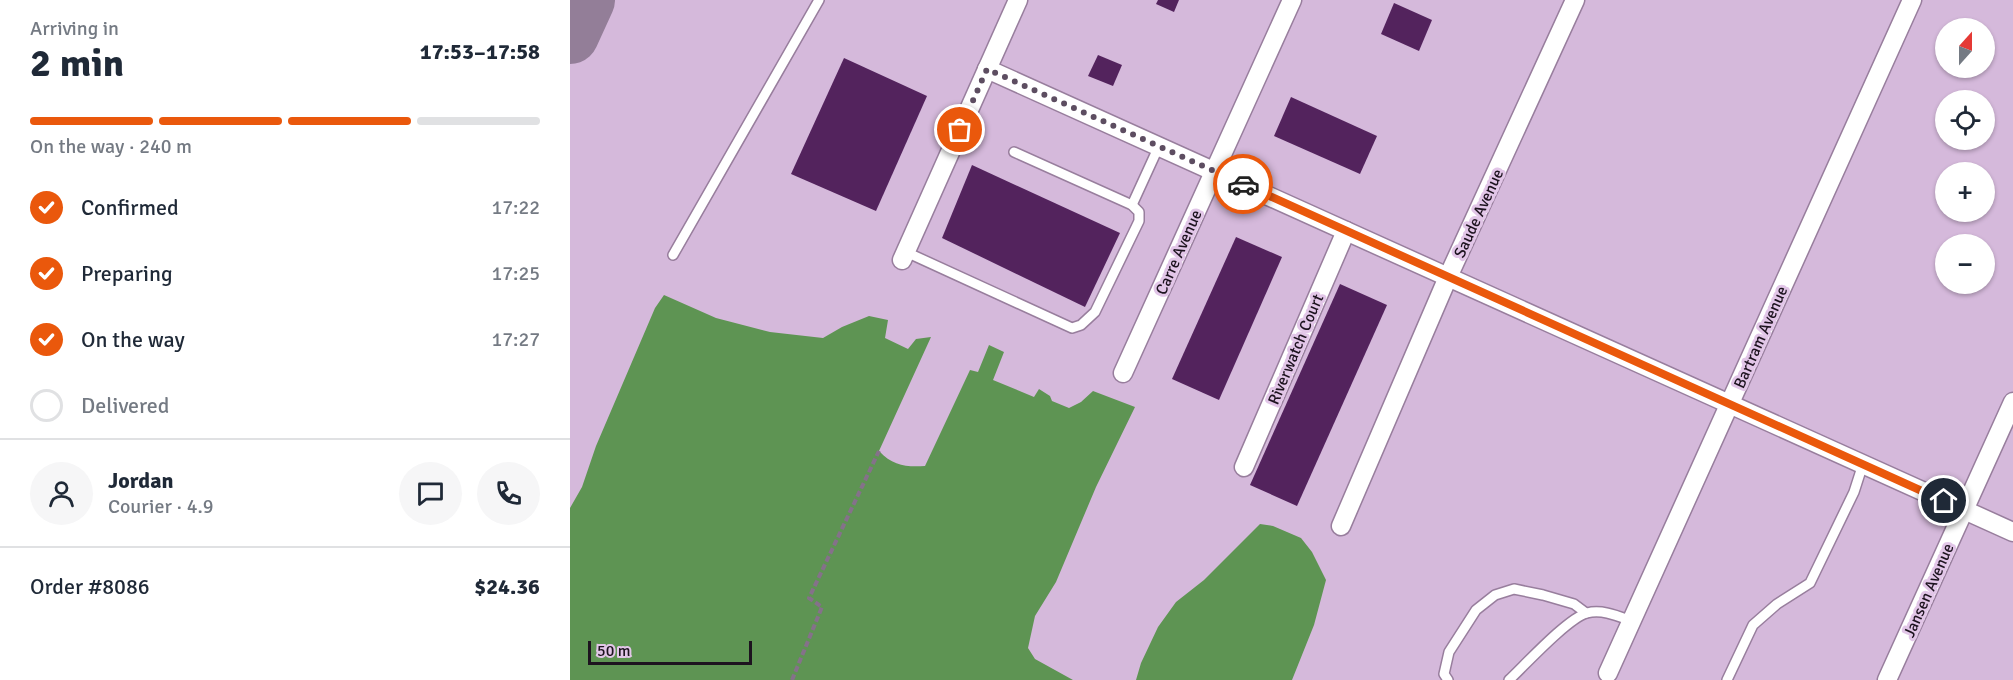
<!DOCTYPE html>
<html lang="en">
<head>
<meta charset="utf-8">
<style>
  :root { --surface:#fff; --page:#f6f6f7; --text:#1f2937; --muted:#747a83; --line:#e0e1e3; --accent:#ea580c }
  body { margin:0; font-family:Signika,sans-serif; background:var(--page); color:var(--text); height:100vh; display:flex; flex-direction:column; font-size:22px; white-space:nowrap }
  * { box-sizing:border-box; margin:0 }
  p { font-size:20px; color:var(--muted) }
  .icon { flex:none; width:33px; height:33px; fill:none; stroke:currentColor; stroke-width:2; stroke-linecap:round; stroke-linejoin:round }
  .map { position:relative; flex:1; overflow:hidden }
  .side { display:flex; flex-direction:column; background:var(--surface); width:570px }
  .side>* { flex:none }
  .needle { width:39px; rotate:21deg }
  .controls { position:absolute; left:1365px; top:18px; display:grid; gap:12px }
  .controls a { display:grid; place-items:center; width:60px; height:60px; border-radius:50%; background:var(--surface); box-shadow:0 2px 4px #0004; font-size:30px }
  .scale { position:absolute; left:18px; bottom:15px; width:164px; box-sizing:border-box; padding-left:6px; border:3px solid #1d131f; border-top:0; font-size:16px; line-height:21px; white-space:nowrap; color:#1d131f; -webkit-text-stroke:4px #e2c6e8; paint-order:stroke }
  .pin { position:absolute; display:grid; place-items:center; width:51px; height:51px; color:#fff; margin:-26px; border:3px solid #fff; border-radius:50%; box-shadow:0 2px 6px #0007 }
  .courier { position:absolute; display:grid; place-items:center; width:60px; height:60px; margin:-30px; border:4px solid #ea580c; border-radius:50%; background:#fff; color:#222; box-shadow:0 2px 8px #0007 }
  .overview em { font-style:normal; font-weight:700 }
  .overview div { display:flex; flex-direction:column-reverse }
  .overview { display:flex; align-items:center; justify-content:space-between; height:102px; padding:0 30px }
  h1 { font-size:39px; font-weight:700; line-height:45px }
  .bar { display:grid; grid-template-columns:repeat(4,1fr); gap:9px 6px; align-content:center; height:72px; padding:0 30px }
  .bar i { height:8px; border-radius:4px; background:var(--line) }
  .bar .current { background:var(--accent) }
  .bar p { grid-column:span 4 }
  .line { display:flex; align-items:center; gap:15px; padding:0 30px; border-top:2px solid var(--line) }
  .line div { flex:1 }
  .round { display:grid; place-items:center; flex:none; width:63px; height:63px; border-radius:32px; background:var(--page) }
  ol { padding:0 30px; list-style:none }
  li { display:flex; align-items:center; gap:18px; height:66px }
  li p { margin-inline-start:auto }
  li .icon { padding:6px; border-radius:50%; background:var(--accent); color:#fff; stroke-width:4 }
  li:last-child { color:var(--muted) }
  li i { width:33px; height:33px; border:3px solid var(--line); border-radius:50% }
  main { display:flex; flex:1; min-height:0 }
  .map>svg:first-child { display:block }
  .water { fill:#5e9453 }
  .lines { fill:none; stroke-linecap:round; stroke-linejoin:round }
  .taxiway { stroke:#937e98; stroke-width:58 }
  .building { fill:#53235d }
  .service-casing { stroke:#987e9d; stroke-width:12 }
  .minor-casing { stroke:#987e9d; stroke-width:21 }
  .path { stroke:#85718a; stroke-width:4; stroke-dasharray:6 3; stroke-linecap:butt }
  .service { stroke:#fff; stroke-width:9 }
  .minor { stroke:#fff; stroke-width:18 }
  .done { stroke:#5d4d61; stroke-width:6; stroke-dasharray:0 10.8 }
  .route { stroke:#ea580c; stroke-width:8 }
  .labels { text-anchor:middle; stroke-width:6; stroke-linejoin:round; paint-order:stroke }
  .street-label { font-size:16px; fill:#1d131f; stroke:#e2c6e8 }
</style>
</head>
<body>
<main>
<section class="side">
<div class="overview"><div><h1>2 min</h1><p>Arriving in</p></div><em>17:53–17:58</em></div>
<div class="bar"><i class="current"></i><i class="current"></i><i class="current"></i><i></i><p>On the way · 240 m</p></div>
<ol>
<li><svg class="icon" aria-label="check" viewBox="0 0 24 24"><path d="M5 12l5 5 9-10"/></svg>Confirmed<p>17:22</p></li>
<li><svg class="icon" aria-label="check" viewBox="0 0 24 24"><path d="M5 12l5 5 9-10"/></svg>Preparing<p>17:25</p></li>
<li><svg class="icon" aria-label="check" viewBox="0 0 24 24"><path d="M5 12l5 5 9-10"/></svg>On the way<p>17:27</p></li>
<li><i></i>Delivered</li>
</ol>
<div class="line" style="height:108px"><a class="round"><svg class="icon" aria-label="person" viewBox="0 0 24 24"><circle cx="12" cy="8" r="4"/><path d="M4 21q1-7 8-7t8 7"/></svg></a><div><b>Jordan</b><p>Courier · 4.9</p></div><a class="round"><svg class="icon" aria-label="chat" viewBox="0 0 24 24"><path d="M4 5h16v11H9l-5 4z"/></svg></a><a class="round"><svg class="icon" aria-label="phone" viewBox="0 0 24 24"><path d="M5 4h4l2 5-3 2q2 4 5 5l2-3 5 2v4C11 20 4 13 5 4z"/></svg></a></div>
<div class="line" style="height:78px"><div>Order #8086</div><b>$24.36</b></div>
</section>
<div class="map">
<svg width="1443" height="680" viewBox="0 0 1443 680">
  <rect width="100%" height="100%" fill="#d5b9db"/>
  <g class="water">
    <path d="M 94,295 L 146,318 L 200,332 L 253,338 L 272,327 L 299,316 L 318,320 L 315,338 L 338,349 L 346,339 L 361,337 L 309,451 C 323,466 336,467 355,466 L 400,370 L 408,372 L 419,345 L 434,352 L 423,380 L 464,397 L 469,389 L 480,396 L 482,401 L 499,408 L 511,402 L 523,391 L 565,407 L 526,487 L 486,582 L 465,616 L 458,648 L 465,659 L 503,680 L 0,680 L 0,508 L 12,487 L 26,446 L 85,308 Z"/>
    <path d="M 690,524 L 703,526 L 731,538 L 742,552 L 756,580 L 744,625 L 722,680 L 566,680 L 571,663 L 588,627 L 606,602 L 634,580 Z"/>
  </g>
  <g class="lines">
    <path class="taxiway" d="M 0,35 L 16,0"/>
  </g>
  <g class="building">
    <path d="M 588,0 L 609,0 L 604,12 L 586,4 Z"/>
    <path d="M 824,3 L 862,20 L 849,51 L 811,34 Z"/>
    <path d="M 528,55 L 552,65 L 543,86 L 518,76 Z"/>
    <path d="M 274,58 L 357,96 L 306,211 L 221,174 Z"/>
    <path d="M 721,97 L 807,136 L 790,174 L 704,136 Z"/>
    <path d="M 402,165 L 550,233 L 515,307 L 372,238 Z"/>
    <path d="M 666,237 L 712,257 L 649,400 L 602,379 Z"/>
    <path d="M 770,284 L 817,305 L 727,506 L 680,485 Z"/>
  </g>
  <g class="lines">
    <defs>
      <g id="service">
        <path d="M 562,205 L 589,146"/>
        <path d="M 336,252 L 502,328 L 511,325 L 525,312 L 569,221 L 569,212 L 562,205 L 444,152"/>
        <path d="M 103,255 L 249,0"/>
        <path d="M 878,680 L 874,674 L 879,652 L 906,610 L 925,595 L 944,589 L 973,595 L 1004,604 L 1016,613"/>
        <path d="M 939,680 C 955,665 998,618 1017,613 C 1032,609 1048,616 1062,621"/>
        <path d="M 1157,680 L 1183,625 L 1207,604 L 1240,583 L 1284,492 L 1293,464"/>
      </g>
      <g id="minor">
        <path d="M 417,69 L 1443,532"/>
        <path d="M 332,260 L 448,0"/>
        <path d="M 553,373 L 722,0"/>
        <path d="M 674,467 L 776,231"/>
        <path d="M 771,526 L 878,277 L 1005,0"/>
        <path d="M 1038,673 L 1342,0"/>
        <path d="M 1317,680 L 1443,402"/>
      </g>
    </defs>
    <use href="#service" class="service-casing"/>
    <use href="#minor" class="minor-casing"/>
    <path class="path" d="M 222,680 L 252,607 L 239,598 L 309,451"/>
    <use href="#service" class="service"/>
    <use href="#minor" class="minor"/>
  </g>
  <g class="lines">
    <path class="done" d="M 390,130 L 417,69 L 673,184"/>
    <path class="route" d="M 673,184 L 1374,501"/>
  </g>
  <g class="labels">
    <g class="street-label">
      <text transform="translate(908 213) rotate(-65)" y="6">Saude Avenue</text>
      <text transform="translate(608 252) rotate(-66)" y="6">Carre Avenue</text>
      <text transform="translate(1190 337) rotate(-66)" y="6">Bartram Avenue</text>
      <text transform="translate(725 349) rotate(-67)" y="6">Riverwatch Court</text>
      <text transform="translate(1358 590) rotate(-66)" y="6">Jansen Avenue</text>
    </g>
  </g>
</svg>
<div class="controls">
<a><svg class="needle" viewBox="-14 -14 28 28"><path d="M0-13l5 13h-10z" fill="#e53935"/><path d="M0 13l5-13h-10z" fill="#747a83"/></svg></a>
<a><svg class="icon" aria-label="locate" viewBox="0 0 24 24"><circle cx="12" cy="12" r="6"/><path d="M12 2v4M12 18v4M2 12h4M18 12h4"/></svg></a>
<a>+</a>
<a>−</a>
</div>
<div class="scale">50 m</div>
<div class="pin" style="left:390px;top:130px;background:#ea580c"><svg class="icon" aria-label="bag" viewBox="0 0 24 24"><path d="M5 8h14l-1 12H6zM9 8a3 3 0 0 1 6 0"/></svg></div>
<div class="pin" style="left:1374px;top:501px;background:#1f2937"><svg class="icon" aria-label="home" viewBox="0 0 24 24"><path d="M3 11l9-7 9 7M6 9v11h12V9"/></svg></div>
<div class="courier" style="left:673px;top:184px"><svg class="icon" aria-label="car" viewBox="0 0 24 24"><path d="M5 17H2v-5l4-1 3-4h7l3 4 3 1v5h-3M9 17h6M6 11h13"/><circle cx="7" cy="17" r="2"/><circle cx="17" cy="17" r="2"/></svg></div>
</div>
</main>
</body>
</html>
